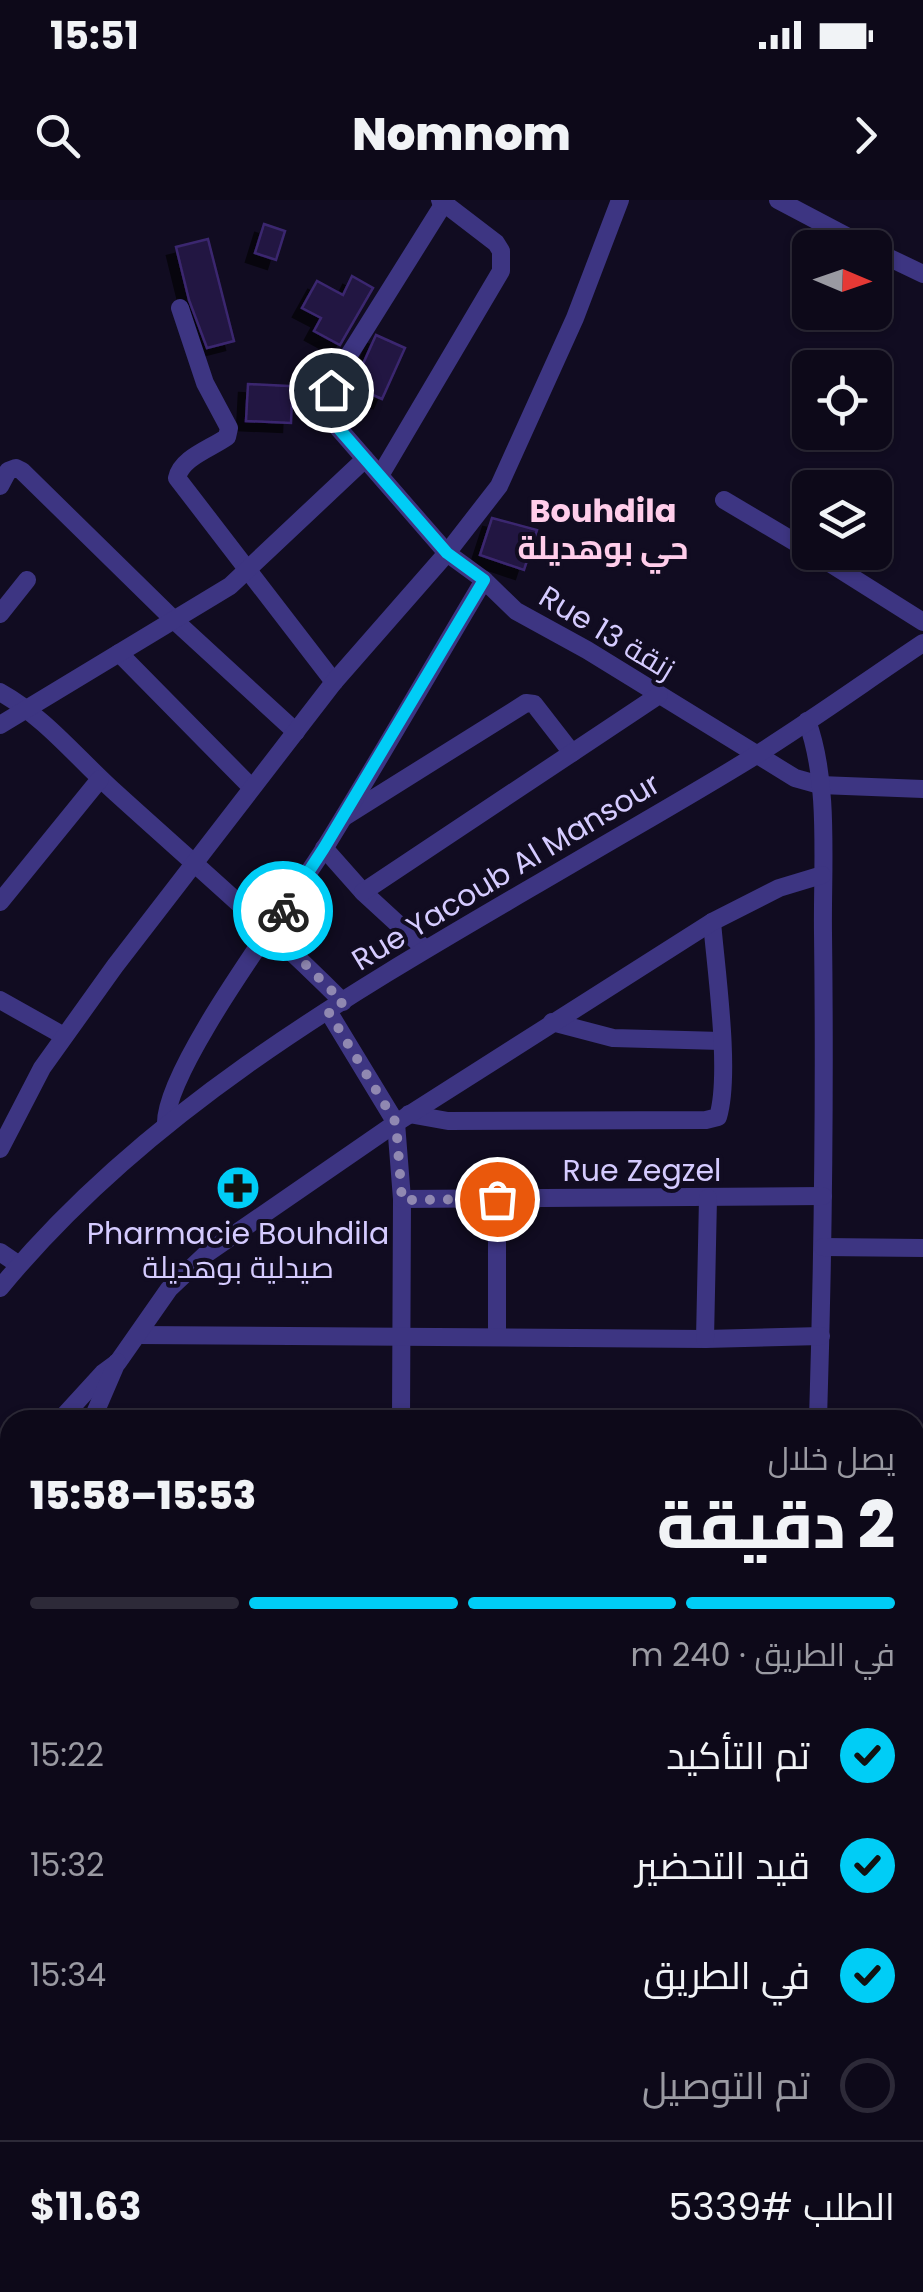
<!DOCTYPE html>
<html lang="ar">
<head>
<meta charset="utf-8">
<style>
  :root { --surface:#0d0919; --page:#161222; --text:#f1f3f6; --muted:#9a9aa2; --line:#2d2a38; --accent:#00cdf6 }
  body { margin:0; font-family:Poppins,Cairo,sans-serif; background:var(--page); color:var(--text); direction:rtl; height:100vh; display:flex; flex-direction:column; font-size:38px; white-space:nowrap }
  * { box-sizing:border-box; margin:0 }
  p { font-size:32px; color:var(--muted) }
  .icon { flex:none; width:55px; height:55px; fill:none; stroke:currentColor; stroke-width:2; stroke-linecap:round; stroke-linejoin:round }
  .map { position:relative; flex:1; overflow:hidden; direction:ltr }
  .details { position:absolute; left:0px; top:1210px; width:925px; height:882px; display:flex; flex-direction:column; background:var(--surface); border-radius:30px 30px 0 0; box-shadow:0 2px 8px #0004,0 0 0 2px var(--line); direction:rtl }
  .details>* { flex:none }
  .needle { width:65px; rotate:92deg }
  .controls { position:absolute; left:792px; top:30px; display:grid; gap:20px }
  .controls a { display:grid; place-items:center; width:100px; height:100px; border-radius:15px; background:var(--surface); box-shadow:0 2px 8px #0004,0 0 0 2px var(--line); font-size:50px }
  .pin { position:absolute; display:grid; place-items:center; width:85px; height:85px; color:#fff; margin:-42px; border:5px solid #fff; border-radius:50%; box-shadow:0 2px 10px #0007 }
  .courier { position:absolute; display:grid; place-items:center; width:100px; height:100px; margin:-50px; border:8px solid #00cdf6; border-radius:50%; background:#fff; color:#222; box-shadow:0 2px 12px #0007 }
  .head em { font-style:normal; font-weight:800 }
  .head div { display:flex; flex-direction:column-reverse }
  .head { display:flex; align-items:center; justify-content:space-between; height:170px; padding:0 30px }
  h1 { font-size:65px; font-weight:800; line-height:75px }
  .bar { display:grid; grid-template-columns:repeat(4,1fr); gap:15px 10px; align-content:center; height:120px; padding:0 30px }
  .bar i { height:12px; border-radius:8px; background:var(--line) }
  .bar .active { background:var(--accent) }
  .bar p { grid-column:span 4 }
  .line { display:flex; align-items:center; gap:25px; padding:0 30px; border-top:2px solid var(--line) }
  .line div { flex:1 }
  ol { padding:0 30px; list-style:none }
  li { display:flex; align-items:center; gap:30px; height:110px }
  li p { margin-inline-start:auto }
  li .icon { padding:10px; border-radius:50%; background:var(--accent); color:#111; stroke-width:4 }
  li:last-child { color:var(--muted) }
  li i { width:55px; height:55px; border:5px solid var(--line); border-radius:50% }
  .status { display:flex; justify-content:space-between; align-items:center; height:70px; padding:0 50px; background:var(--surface); direction:ltr }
  .status svg { height:28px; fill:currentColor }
  header { display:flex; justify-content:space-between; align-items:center; height:130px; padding:0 30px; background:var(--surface); font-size:45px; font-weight:800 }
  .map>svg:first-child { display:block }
  .building { fill:#231742; stroke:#3b286f; stroke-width:2.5; filter:url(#shadow) }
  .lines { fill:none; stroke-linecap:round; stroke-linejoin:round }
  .minor { stroke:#3d3582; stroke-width:18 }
  .done { stroke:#9088b1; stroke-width:10; stroke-dasharray:0 18 }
  .route { stroke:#00cdf6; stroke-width:12 }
  .labels { text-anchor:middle; stroke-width:8; stroke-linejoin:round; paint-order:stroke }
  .street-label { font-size:30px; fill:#d5cbff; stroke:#110c21 }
  .poi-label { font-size:30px; fill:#d5cbff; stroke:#110c21 }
  .neighbourhood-label { font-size:32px; font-weight:bold; fill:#ffcdea; stroke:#110c21 }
</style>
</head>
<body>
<div class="status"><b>15:51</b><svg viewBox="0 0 49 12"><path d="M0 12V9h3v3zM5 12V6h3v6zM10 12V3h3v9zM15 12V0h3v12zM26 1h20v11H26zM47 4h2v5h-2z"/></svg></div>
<header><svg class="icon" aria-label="forward" viewBox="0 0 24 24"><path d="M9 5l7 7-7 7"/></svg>Nomnom<svg class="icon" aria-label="search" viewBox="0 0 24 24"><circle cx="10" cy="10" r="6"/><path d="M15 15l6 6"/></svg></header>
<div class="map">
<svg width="923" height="2092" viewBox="0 0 923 2092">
  <defs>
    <filter id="shadow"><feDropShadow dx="-9" dy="9" stdDeviation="0" flood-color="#0009"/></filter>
  </defs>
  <rect width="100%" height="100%" fill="#110c21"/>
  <g class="building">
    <path d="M 264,24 L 285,31 L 276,60 L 255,53 Z"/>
    <path d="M 208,39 L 234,141 L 207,148 L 189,100 L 176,47 Z"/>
    <path d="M 352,76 L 373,88 L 340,145 L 314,131 L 321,118 L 302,108 L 317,81 L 343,95 Z"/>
    <path d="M 376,135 L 405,148 L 382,199 L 353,186 Z"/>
    <path d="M 248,184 L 308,187 L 308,201 L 292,200 L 291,223 L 246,221 Z"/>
    <path d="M 492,318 L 537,330 L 524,370 L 480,355 Z"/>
  </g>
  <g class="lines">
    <g class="minor">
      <path d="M 446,0 L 339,171 L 329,203 L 333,222 L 447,353 L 484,380 L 516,411 L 587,450 L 795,578 L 820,585 L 923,589"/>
      <path d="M 778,0 L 869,48"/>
      <path d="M 875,51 L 923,74"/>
      <path d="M 180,108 L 205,183 L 229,228 L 227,237 C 210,249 181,258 177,278 L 334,482"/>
      <path d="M 381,274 L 501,71 L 501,51 L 496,43 L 440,0"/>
      <path d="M 0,286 L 8,271 L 16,268 L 22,271 L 174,420 L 296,532"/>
      <path d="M 724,300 L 810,351"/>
      <path d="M 812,352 L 923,422"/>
      <path d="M 0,414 L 27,380"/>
      <path d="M 119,453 L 251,587"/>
      <path d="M 0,492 C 45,517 78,559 116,593 C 192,662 270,729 343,802"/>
      <path d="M 807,521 C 830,583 822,667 823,733 C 825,895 823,1058 818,1220"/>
      <path d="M 0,525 L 230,386 L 365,259"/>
      <path d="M 344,617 L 526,503 L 534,504 L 572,553"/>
      <path d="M 324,648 L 363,692 L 425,749"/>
      <path d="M 363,692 L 659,495"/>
      <path d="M 0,702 L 100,579"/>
      <path d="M 0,800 L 64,836"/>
      <path d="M 328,811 L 396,923 L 402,999 L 401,1220"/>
      <path d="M 552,822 L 613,838 L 721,841"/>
      <path d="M 409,914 L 448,921 L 706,920 L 718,917 C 731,874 716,770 712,722"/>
      <path d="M 166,924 C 164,869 289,705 324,649 C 379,560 431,469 484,380"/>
      <path d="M 0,949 L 42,868 L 115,766 L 334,482 L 447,353 L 499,286 L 575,118 L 620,0"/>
      <path d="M 402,999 L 823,996"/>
      <path d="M 497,999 L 497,1137"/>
      <path d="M 823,1047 L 923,1048"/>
      <path d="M 0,1052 L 19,1065"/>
      <path d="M 0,1088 C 153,902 365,785 570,665 C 631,629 693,594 753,557 C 811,521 866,481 923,443"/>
      <path d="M 138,1135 L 705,1139 L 821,1136"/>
      <path d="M 705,1139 L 708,998"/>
      <path d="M 60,1220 L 103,1173 L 118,1162 L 169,1089 L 206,1054 L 396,923 L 712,722 L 779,688 L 822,675"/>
      <path d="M 92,1220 L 117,1162"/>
      <path d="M 0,1263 L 10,1268"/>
      <path d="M 915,1334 L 923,1333"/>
      <path d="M 0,1546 L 10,1552"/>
      <path d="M 915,1595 L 923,1595"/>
      <path d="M 0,1694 L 10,1699"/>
      <path d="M 0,1870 L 10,1876"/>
      <path d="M 4,1935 L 10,1926"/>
      <path d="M 0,2010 L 10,2015"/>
      <path d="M 915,2031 L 923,2035"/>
      <path d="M 915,2071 L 923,2056"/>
      <path d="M 145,2082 L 160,2092"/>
      <path d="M 280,2082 L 298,2092"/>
      <path d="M 599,2082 L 619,2092"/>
      <path d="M 46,2092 L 51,2082"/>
      <path d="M 438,2092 L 441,2082"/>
      <path d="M 546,2092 L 550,2082"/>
      <path d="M 670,2092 L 675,2082"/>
      <path d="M 904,2092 L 909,2082"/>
    </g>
  </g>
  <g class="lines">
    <path class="done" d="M 283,711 L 271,730 L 343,802 L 328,811 L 396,923 L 402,1000 L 497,999"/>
    <path class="route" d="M 283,711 L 324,648 L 484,380 L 447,353 L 333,222 L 328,203 L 331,190"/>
  </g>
  <defs>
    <symbol id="pharmacy-disc" viewBox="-11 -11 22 22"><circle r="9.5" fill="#00cdf6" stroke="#110c21"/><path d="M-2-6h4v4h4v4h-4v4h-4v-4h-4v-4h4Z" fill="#111"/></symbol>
  </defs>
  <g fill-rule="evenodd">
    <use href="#pharmacy-disc" x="213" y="963" width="50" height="50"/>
  </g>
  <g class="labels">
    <g class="street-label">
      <text transform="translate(607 433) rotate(31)" y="10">Rue 13 زنقة</text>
      <text transform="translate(506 672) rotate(-31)" y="10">Rue Yacoub Al Mansour</text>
      <text x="642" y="981">Rue Zegzel</text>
    </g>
    <g class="poi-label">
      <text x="238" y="1044">Pharmacie Bouhdila<tspan x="238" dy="34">صيدلية بوهديلة</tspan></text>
    </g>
    <g class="neighbourhood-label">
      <text x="603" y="322">Bouhdila<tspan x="603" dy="37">حي بوهديلة</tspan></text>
    </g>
  </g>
</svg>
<div class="controls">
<a><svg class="needle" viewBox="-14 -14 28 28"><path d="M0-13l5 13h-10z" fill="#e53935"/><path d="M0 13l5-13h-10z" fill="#9a9aa2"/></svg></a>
<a><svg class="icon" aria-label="locate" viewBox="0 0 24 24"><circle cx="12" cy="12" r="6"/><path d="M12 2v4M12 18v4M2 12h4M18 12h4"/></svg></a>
<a><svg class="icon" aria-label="layers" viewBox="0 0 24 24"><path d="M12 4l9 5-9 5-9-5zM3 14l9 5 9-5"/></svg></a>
</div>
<div class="pin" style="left:497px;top:999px;background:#ea580c"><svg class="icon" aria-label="bag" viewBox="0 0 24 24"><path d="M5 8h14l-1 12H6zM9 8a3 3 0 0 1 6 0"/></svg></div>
<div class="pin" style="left:331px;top:190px;background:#1f2937"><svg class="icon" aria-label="home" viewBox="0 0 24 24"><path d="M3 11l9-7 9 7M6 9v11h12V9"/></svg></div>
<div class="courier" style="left:283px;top:711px"><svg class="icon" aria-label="bike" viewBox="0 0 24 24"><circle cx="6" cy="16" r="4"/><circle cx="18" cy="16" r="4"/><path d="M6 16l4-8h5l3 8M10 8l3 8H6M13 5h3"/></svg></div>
<section class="details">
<div class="head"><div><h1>2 دقيقة</h1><p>يصل خلال</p></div><em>15:53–15:58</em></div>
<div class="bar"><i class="active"></i><i class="active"></i><i class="active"></i><i></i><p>في الطريق · 240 m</p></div>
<ol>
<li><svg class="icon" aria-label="check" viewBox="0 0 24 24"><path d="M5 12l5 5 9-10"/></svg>تم التأكيد<p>15:22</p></li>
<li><svg class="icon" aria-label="check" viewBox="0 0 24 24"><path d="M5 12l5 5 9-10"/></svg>قيد التحضير<p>15:32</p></li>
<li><svg class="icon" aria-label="check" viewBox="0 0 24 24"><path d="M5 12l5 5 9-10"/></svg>في الطريق<p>15:34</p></li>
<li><i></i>تم التوصيل</li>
</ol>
<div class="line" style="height:130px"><div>الطلب #5339</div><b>$11.63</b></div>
</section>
</div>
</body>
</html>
